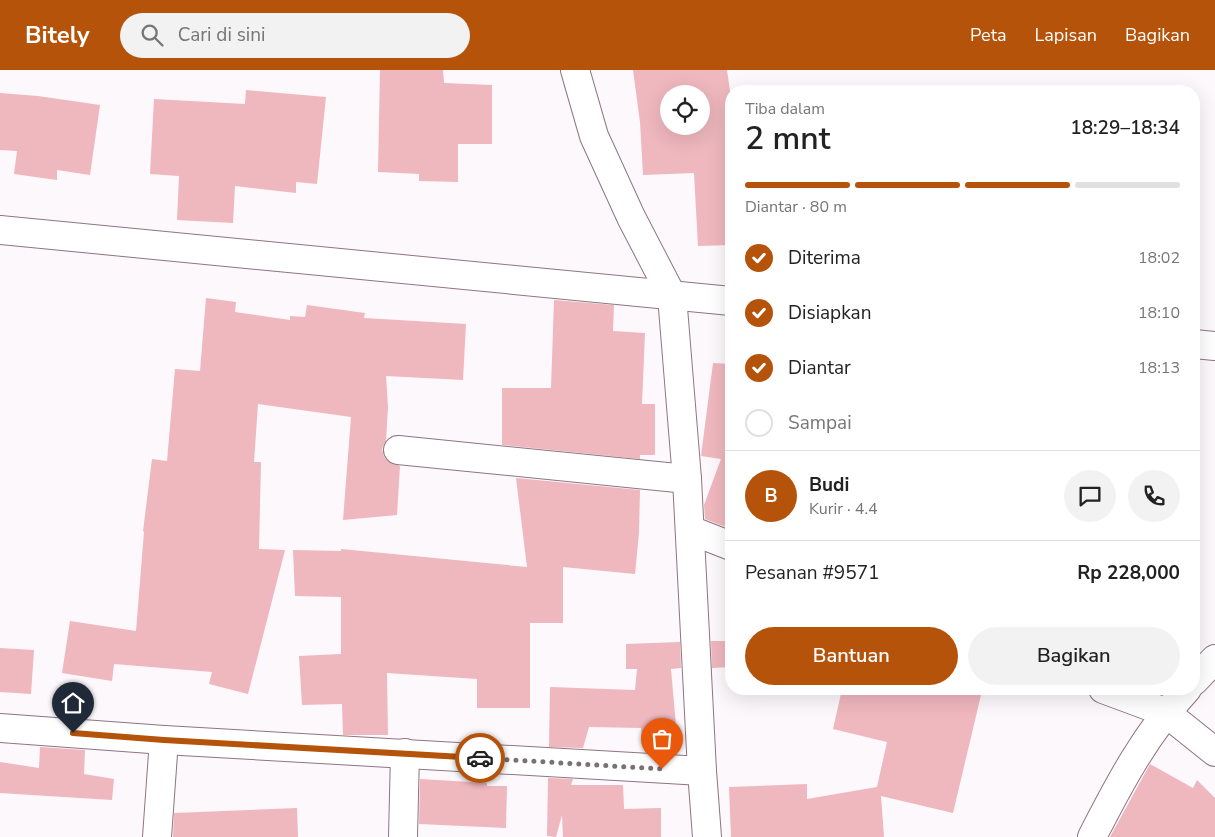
<!DOCTYPE html>
<html lang="id">
<head>
<meta charset="utf-8">
<style>
  :root { --surface:#fff; --page:#f2f2f2; --text:#222; --muted:#767676; --line:#e0e0e0; --accent:#b45309 }
  body { margin:0; font-family:"Nunito Sans",sans-serif; background:var(--page); color:var(--text); height:100vh; display:flex; flex-direction:column; font-size:19px; white-space:nowrap }
  * { box-sizing:border-box; margin:0 }
  p { font-size:16px; color:var(--muted) }
  .icon { flex:none; width:28px; height:28px; fill:none; stroke:currentColor; stroke-width:2; stroke-linecap:round; stroke-linejoin:round }
  .map { position:relative; flex:1; overflow:hidden }
  .panel { position:absolute; left:725px; top:15px; width:475px; height:610px; display:flex; flex-direction:column; background:var(--surface); border-radius:20px; box-shadow:0 5px 20px #0002 }
  .panel>* { flex:none }
  .buttons { position:absolute; left:660px; top:15px; display:grid; gap:10px }
  .buttons a { display:grid; place-items:center; width:50px; height:50px; border-radius:50%; background:var(--surface); box-shadow:0 5px 20px #0002; font-size:25px }
  .pin { position:absolute; display:grid; place-items:center; width:42px; height:42px; color:#fff; margin:-51px -21px; border-radius:50% 50% 50% 0; rotate:-45deg; box-shadow:0 0 5px #0007 }
  .pin .icon { rotate:45deg }
  .courier { position:absolute; display:grid; place-items:center; width:50px; height:50px; margin:-25px; border:4px solid #b45309; border-radius:50%; background:#fff; color:#222; box-shadow:0 1px 6px #0007 }
  .overview em { font-style:normal; font-weight:600 }
  .overview div { display:flex; flex-direction:column-reverse }
  .overview { display:flex; align-items:center; justify-content:space-between; height:85px; padding:0 20px }
  h1 { font-size:32px; font-weight:600; line-height:38px }
  .bar { display:grid; grid-template-columns:repeat(4,1fr); gap:8px 5px; align-content:center; height:60px; padding:0 20px }
  .bar i { height:6px; border-radius:4px; background:var(--line) }
  .bar .active { background:var(--accent) }
  .bar p { grid-column:span 4 }
  .line { display:flex; align-items:center; gap:12px; padding:0 20px; border-top:1px solid var(--line) }
  .line div { flex:1 }
  .round { display:grid; place-items:center; flex:none; width:52px; height:52px; border-radius:26px; background:var(--page) }
  ol { padding:0 20px; list-style:none }
  li { display:flex; align-items:center; gap:15px; height:55px }
  li p { margin-inline-start:auto }
  li .icon { padding:5px; border-radius:50%; background:var(--accent); color:#fff; stroke-width:4 }
  li:last-child { color:var(--muted) }
  li i { width:28px; height:28px; border:2px solid var(--line); border-radius:50% }
  .primary-button { display:flex; gap:10px; margin-top:auto; padding:10px 20px }
  .primary-button a { flex:1; height:58px; border-radius:30px; background:var(--accent); color:#fff; font-size:20px; font-weight:600; line-height:58px; text-align:center }
  .primary-button a+a { background:var(--page); color:var(--text) }
  header { display:flex; align-items:center; gap:30px; box-sizing:border-box; height:70px; padding:0 25px; background:var(--accent); color:#fff }
  header strong { font-size:24px }
  nav { display:flex; gap:28px; margin-inline-start:auto; font-size:18px }
  .search { width:350px; height:45px; background:var(--page); display:flex; align-items:center; gap:12px; box-sizing:border-box; padding:0 18px; border-radius:28px; color:var(--muted); font-size:19px }
  .map>svg:first-child { display:block }
  .building { fill:#efb7be; fill-rule:evenodd }
  .lines { fill:none; stroke-linecap:round; stroke-linejoin:round }
  .minor-casing { stroke:#8d7582; stroke-width:30 }
  .minor { stroke:#fff; stroke-width:28 }
  .done { stroke:#797176; stroke-width:5; stroke-dasharray:0 9 }
  .route { stroke:#b45309; stroke-width:6 }
</style>
</head>
<body>
<header>
<strong>Bitely</strong>
<div class="search"><svg class="icon" aria-label="search" viewBox="0 0 24 24"><circle cx="10" cy="10" r="6"/><path d="M15 15l6 6"/></svg>Cari di sini</div>
<nav><a>Peta</a><a>Lapisan</a><a>Bagikan</a></nav>
</header>
<div class="map">
<svg width="1215" height="767" viewBox="0 0 1215 767">
  <rect width="100%" height="100%" fill="#fdf8fb"/>
  <g class="building">
    <path d="M 380,0 L 443,0 L 444,13 L 492,15 L 492,74 L 458,74 L 458,112 L 419,111 L 419,104 L 378,102 Z"/>
    <path d="M 633,0 L 727,0 L 731,28 L 731,175 L 698,176 L 694,103 L 643,105 L 640,52 ZM 669,24 L 701,24 L 701,56 L 669,56 Z"/>
    <path d="M 246,20 L 326,27 L 317,114 L 296,112 L 296,123 L 235,116 L 233,153 L 177,150 L 179,106 L 150,104 L 154,29 L 245,34 Z"/>
    <path d="M 0,23 L 38,26 L 100,35 L 90,105 L 57,100 L 57,110 L 14,104 L 17,81 L 0,80 Z"/>
    <path d="M 206,228 L 236,232 L 235,242 L 290,250 L 290,246 L 305,247 L 307,235 L 365,243 L 364,248 L 466,254 L 463,310 L 386,306 L 388,337 L 386,370 L 382,379 L 384,387 L 389,392 L 400,396 L 397,445 L 343,450 L 351,347 L 258,334 L 254,392 L 261,392 L 259,479 L 285,480 L 248,624 L 209,614 L 212,602 L 114,594 L 112,611 L 62,603 L 70,551 L 136,561 L 144,462 L 143,461 L 152,389 L 167,391 L 175,299 L 200,301 Z"/>
    <path d="M 554,230 L 614,235 L 613,261 L 645,263 L 642,334 L 655,334 L 655,385 L 640,385 L 640,389 L 502,375 L 502,318 L 551,318 Z"/>
    <path d="M 713,293 L 731,294 L 731,459 L 705,449 L 704,435 L 721,389 L 701,386 Z"/>
    <path d="M 516,408 L 640,420 L 639,463 L 635,504 L 563,497 L 563,553 L 530,553 L 530,638 L 477,638 L 477,609 L 387,603 L 388,665 L 343,665 L 342,634 L 302,635 L 299,586 L 341,584 L 341,527 L 295,526 L 293,480 L 341,481 L 341,479 L 527,497 Z"/>
    <path d="M 711,571 L 731,571 L 731,597 L 712,598 Z"/>
    <path d="M 680,572 L 681,598 L 671,599 L 677,667 L 642,670 L 641,658 L 589,657 L 583,678 L 549,677 L 550,617 L 635,620 L 637,599 L 626,599 L 626,574 Z"/>
    <path d="M 0,578 L 34,580 L 31,624 L 0,622 Z"/>
    <path d="M 842,619 L 956,619 L 981,625 L 953,743 L 881,726 L 884,767 L 731,767 L 729,717 L 807,714 L 807,729 L 877,717 L 887,672 L 833,659 Z"/>
    <path d="M 40,677 L 85,680 L 84,704 L 114,709 L 112,730 L 0,723 L 0,692 L 39,698 Z"/>
    <path d="M 1150,694 L 1193,718 L 1197,710 L 1215,728 L 1215,767 L 1110,767 Z"/>
    <path d="M 548,708 L 573,709 L 571,715 L 623,715 L 624,739 L 661,738 L 661,767 L 563,767 L 562,745 L 556,767 L 547,766 Z"/>
    <path d="M 420,709 L 487,713 L 487,716 L 507,716 L 506,758 L 419,754 Z"/>
    <path d="M 297,738 L 298,767 L 173,767 L 174,743 Z"/>
  </g>
  <g class="lines">
    <defs>
      <g id="minor">
        <path d="M 575,0 L 594,66 L 631,147 L 672,226 L 687,409 L 702,701 L 707,767"/>
        <path d="M 0,160 L 731,231"/>
        <path d="M 1194,274 L 1215,276"/>
        <path d="M 398,380 L 687,409"/>
        <path d="M 690,460 L 731,476"/>
        <path d="M 1194,611 L 1215,589"/>
        <path d="M 1103,619 L 1165,642 L 1215,682"/>
        <path d="M 0,658 L 164,670 L 702,701"/>
        <path d="M 157,767 L 164,670"/>
        <path d="M 403,767 L 405,683"/>
        <path d="M 1092,767 C 1119,714 1146,663 1187,619"/>
      </g>
    </defs>
    <use href="#minor" class="minor-casing"/>
    <use href="#minor" class="minor"/>
  </g>
  <g class="lines">
    <path class="done" d="M 480,688 L 662,699"/>
    <path class="route" d="M 73,663 L 164,670 L 480,688"/>
  </g>
</svg>
<div class="buttons">
<a><svg class="icon" aria-label="locate" viewBox="0 0 24 24"><circle cx="12" cy="12" r="6"/><path d="M12 2v4M12 18v4M2 12h4M18 12h4"/></svg></a>
</div>
<div class="pin" style="left:662px;top:699px;background:#ea580c"><svg class="icon" aria-label="bag" viewBox="0 0 24 24"><path d="M5 8h14l-1 12H6zM9 8a3 3 0 0 1 6 0"/></svg></div>
<div class="pin" style="left:73px;top:663px;background:#1f2937"><svg class="icon" aria-label="home" viewBox="0 0 24 24"><path d="M3 11l9-7 9 7M6 9v11h12V9"/></svg></div>
<div class="courier" style="left:480px;top:688px"><svg class="icon" aria-label="car" viewBox="0 0 24 24"><path d="M5 17H2v-5l4-1 3-4h7l3 4 3 1v5h-3M9 17h6M6 11h13"/><circle cx="7" cy="17" r="2"/><circle cx="17" cy="17" r="2"/></svg></div>
<section class="panel">
<div class="overview"><div><h1>2 mnt</h1><p>Tiba dalam</p></div><em>18:29–18:34</em></div>
<div class="bar"><i class="active"></i><i class="active"></i><i class="active"></i><i></i><p>Diantar · 80 m</p></div>
<ol>
<li><svg class="icon" aria-label="check" viewBox="0 0 24 24"><path d="M5 12l5 5 9-10"/></svg>Diterima<p>18:02</p></li>
<li><svg class="icon" aria-label="check" viewBox="0 0 24 24"><path d="M5 12l5 5 9-10"/></svg>Disiapkan<p>18:10</p></li>
<li><svg class="icon" aria-label="check" viewBox="0 0 24 24"><path d="M5 12l5 5 9-10"/></svg>Diantar<p>18:13</p></li>
<li><i></i>Sampai</li>
</ol>
<div class="line" style="height:90px"><b class="round" style="background:var(--accent);color:#fff">B</b><div><b>Budi</b><p>Kurir · 4.4</p></div><a class="round"><svg class="icon" aria-label="chat" viewBox="0 0 24 24"><path d="M4 5h16v11H9l-5 4z"/></svg></a><a class="round"><svg class="icon" aria-label="phone" viewBox="0 0 24 24"><path d="M5 4h4l2 5-3 2q2 4 5 5l2-3 5 2v4C11 20 4 13 5 4z"/></svg></a></div>
<div class="line" style="height:65px"><div>Pesanan #9571</div><b>Rp 228,000</b></div>
<div class="primary-button"><a>Bantuan</a><a>Bagikan</a></div>
</section>
</div>
</body>
</html>
